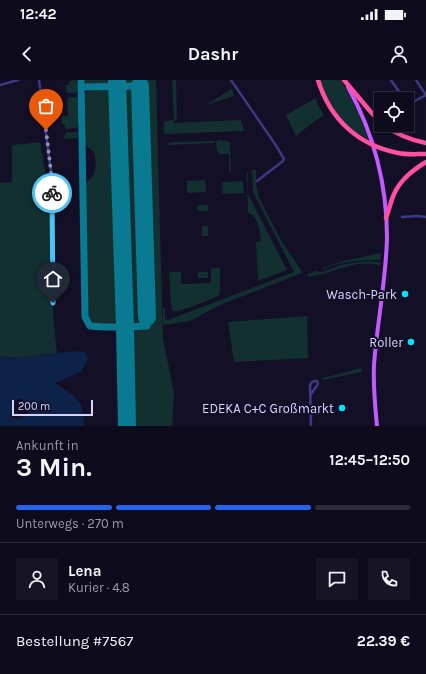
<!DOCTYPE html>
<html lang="de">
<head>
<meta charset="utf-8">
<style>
  :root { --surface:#0e0b1c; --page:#171425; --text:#f1f3f6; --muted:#9b9ba3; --line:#2e2b3b; --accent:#2563eb }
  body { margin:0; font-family:Karla,sans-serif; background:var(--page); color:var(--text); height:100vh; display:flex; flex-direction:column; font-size:15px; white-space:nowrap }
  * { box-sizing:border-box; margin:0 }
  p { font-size:13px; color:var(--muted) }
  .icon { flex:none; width:22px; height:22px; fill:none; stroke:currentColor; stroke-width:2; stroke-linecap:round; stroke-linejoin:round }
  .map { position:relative; height:346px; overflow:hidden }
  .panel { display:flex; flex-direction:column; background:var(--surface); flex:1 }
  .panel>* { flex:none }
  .fabs { position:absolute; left:374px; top:12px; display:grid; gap:8px }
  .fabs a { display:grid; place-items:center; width:40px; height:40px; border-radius:0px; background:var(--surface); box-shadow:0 2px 6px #0003,0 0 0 1px var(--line); font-size:20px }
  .scale { position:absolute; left:12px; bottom:10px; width:81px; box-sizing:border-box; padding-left:4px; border:2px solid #d9d4ff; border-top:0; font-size:11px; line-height:14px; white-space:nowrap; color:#d9d4ff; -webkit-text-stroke:3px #130f26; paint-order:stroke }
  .pin { position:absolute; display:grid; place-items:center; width:34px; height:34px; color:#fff; margin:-41px -17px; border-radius:50% 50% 50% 0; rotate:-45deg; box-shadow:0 0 4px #0007 }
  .pin .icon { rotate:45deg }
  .courier { position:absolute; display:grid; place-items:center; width:40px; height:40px; margin:-20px; border:3px solid #4fc3f7; border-radius:50%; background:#fff; color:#222; box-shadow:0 1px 5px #0007 }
  .overview em { font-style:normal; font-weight:700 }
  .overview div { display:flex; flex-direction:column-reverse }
  .overview { display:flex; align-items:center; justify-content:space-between; height:68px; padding:0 16px }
  h1 { font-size:26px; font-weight:700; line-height:30px }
  .bar { display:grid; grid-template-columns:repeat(4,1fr); gap:6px 4px; align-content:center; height:48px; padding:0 16px }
  .bar i { height:5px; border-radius:3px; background:var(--line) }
  .bar .on { background:var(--accent) }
  .bar p { grid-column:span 4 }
  .line { display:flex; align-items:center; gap:10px; padding:0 16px; border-top:1px solid var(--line) }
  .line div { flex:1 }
  .round { display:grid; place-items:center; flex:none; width:42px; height:42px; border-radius:0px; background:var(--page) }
  .status { display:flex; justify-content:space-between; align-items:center; height:28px; padding:0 20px; background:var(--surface); direction:ltr }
  .status svg { height:11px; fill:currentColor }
  header { display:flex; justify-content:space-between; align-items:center; height:52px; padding:0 16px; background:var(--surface); font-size:18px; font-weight:700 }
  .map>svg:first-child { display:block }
  .green { fill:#12302f }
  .water { fill:#0c2248; fill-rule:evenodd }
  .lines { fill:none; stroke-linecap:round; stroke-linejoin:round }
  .taxiway { stroke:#0a7a92; stroke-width:7 }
  .runway { stroke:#0a7a92; stroke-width:18 }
  .street { stroke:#3d3a85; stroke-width:2.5 }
  .primary { stroke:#c25bff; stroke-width:4 }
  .highway { stroke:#ff4fa3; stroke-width:4.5 }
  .done { stroke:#948fb3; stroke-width:4; stroke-dasharray:0 7.2 }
  .route { stroke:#4fc3f7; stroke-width:5 }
  .poi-dot { fill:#00e5ff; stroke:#130f26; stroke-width:1.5 }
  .labels { text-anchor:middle; stroke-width:4; stroke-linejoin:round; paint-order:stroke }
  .poi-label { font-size:13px; fill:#d9d4ff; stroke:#130f26; text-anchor:end }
</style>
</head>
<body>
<div class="status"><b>12:42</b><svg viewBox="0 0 49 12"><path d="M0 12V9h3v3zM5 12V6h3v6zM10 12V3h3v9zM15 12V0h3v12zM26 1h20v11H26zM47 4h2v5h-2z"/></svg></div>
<header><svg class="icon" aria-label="back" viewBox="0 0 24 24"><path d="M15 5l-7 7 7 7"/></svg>Dashr<svg class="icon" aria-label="person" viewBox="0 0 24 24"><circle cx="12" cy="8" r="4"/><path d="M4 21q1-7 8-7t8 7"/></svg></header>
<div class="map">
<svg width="426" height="346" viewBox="0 0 426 346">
  <rect width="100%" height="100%" fill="#130f26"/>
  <g class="green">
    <path d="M 72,0 L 75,0 L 77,2 L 77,11 L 75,13 L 68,13 L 66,11 L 66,5 L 69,5 L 69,2 Z"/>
    <path d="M 82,0 L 113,0 L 113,3 L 112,4 C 102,7 90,7 82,0 Z"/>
    <path d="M 121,0 L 156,0 L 163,259 L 174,313 L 172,346 L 131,346 Z"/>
    <path d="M 172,0 L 176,0 L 177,39 L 174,40 L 174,43 L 241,40 L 244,51 L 164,54 L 164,41 L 174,40 Z"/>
    <path d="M 320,0 L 341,0 L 356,28 L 369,60 L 353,50 L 342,41 L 325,15 Z"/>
    <path d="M 104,8 C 110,10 113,12 113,18 L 120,238 L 112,244 L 93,243 L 88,236 L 84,104 C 97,95 97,87 94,72 L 84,64 L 82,17 C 89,8 93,9 104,8 Z"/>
    <path d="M 232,9 L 234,16 L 206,25 L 230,10 Z"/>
    <path d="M 69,17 L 76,17 L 78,19 L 79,46 L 76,48 L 66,49 L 65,47 L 64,44 L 62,44 L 62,36 L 67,36 L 68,35 L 67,20 Z"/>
    <path d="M 316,18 L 318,25 L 324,35 L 311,44 L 296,56 L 286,35 Z"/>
    <path d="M 67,52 L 77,52 L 78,53 L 78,58 L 64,59 L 65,54 Z"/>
    <path d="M 218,60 L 228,61 L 230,63 L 231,92 L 229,93 L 229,74 L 219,74 L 219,72 L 217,72 L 216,63 L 217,61 Z"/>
    <path d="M 214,61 L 214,63 L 167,65 L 168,63 L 172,62 Z"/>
    <path d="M 40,62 L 46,96 L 47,96 L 45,108 L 33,107 L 50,110 L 53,128 L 53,232 L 57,273 C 38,275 19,280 0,276 L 0,103 L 12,102 L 12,65 Z"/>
    <path d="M 252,90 L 256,90 L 256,103 L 259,118 L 282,162 L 301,190 L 302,193 L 220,225 L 190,241 L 163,245 L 163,228 L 165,228 L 165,239 L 168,240 L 294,192 L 253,112 Z"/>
    <path d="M 247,92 L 248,92 L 248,114 L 287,190 L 258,201 L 256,162 L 261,161 C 260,150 259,144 253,135 L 249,134 L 248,131 Z"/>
    <path d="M 205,100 L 206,112 L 187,113 L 187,101 Z"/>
    <path d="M 243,101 L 244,113 L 223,114 L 222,102 Z"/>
    <path d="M 197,125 L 208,125 L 208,131 L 198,131 Z"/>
    <rect x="202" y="146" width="6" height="10"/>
    <path d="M 381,173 L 380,180 C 360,180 342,181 324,189 L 322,189 L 322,188 L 344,181 Z"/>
    <path d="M 370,181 L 378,182 L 380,183 L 380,186 C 363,179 340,189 324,194 C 319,195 313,196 308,197 L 308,194 L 316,191 L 322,192 L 338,186 L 351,183 Z"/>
    <path d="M 211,188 L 220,188 L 220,214 L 218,216 C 208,220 181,233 172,231 L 171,223 L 169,192 L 181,192 L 181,204 L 211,203 Z"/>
    <rect x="198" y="192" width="10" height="6"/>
    <path d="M 307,236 L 308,278 L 234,282 L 228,242 Z"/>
    <path d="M 361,288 L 362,292 L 323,300 L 323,298 Z"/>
  </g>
  <path class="water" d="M 77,271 L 85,272 L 88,279 L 82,291 L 55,303 L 72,314 L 81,324 L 84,343 L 84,346 L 0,346 L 0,276 L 10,278 L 22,277 ZM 19,318 L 28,324 L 28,333 L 18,339 L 11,337 L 13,323 Z"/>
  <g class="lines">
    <g class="taxiway">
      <path d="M 81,0 L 85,237 L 90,246 C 109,248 128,247 147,246 L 147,237"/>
      <path d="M 81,7 L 140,6"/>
    </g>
    <g class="runway">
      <path d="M 117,0 L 125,248 L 127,346"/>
      <path d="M 140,6 L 147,237"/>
    </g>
    <g class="street">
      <path d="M 39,0 L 51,92 L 53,121 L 53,223"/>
      <path d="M 231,0 L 275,64 L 284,79 L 283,81 L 257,101"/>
      <path d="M 391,0 L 404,19"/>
      <path d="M 416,0 L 426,15"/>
      <path d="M 0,5 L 18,0"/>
      <path d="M 407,23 L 413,22 L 426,15"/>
      <path d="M 402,137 L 418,136 L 426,137"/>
      <path d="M 311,314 L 318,304 L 317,301 L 315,301 L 312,302 L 310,305 L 311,346"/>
    </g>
    <path class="primary" d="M 348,7 C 374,54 387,104 387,158 C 386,201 377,243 374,285 C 373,305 375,326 377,346"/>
    <g class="highway">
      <path d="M 318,0 C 330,39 358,65 398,73 C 407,75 417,74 426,74"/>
      <path d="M 344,0 L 370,31 L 381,43"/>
      <path d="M 384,45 C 396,54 411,60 426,63"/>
      <path d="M 386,138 C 389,130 391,121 394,114 C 401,99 413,90 426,82"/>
    </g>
  </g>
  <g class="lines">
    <path class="done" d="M 46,50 L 51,92 L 52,113"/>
    <path class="route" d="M 52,113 L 53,223"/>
  </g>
  <g class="poi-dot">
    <circle cx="405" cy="214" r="4"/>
    <circle cx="411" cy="262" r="4"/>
    <circle cx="342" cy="328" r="4"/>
  </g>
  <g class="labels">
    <g class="poi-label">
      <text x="397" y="219">Wasch-Park</text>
      <text x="403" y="267">Roller</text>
      <text x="334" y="333">EDEKA C+C Großmarkt</text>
    </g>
  </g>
</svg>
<div class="fabs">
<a><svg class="icon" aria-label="locate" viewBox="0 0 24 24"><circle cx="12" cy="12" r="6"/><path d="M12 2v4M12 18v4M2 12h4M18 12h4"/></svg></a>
</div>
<div class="scale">200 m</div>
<div class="pin" style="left:46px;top:50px;background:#ea580c"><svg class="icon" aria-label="bag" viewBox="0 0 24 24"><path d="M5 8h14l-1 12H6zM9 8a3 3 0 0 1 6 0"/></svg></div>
<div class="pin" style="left:53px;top:223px;background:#1f2937"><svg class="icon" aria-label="home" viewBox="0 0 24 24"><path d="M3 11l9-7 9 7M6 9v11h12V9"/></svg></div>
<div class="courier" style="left:52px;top:113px"><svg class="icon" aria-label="bike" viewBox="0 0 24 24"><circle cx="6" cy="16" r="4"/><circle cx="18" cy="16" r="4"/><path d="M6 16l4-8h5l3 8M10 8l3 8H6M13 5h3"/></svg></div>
</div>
<section class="panel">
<div class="overview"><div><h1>3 Min.</h1><p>Ankunft in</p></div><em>12:45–12:50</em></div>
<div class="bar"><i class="on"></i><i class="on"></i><i class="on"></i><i></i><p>Unterwegs · 270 m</p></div>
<div class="line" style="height:72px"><a class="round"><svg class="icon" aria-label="person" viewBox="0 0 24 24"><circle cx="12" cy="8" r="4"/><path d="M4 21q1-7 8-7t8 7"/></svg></a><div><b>Lena</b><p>Kurier · 4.8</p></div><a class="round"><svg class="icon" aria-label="chat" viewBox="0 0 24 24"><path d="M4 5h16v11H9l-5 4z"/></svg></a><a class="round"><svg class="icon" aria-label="phone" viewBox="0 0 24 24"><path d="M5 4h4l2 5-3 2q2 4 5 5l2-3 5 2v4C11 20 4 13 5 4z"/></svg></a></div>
<div class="line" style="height:52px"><div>Bestellung #7567</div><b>22.39 €</b></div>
</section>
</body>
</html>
